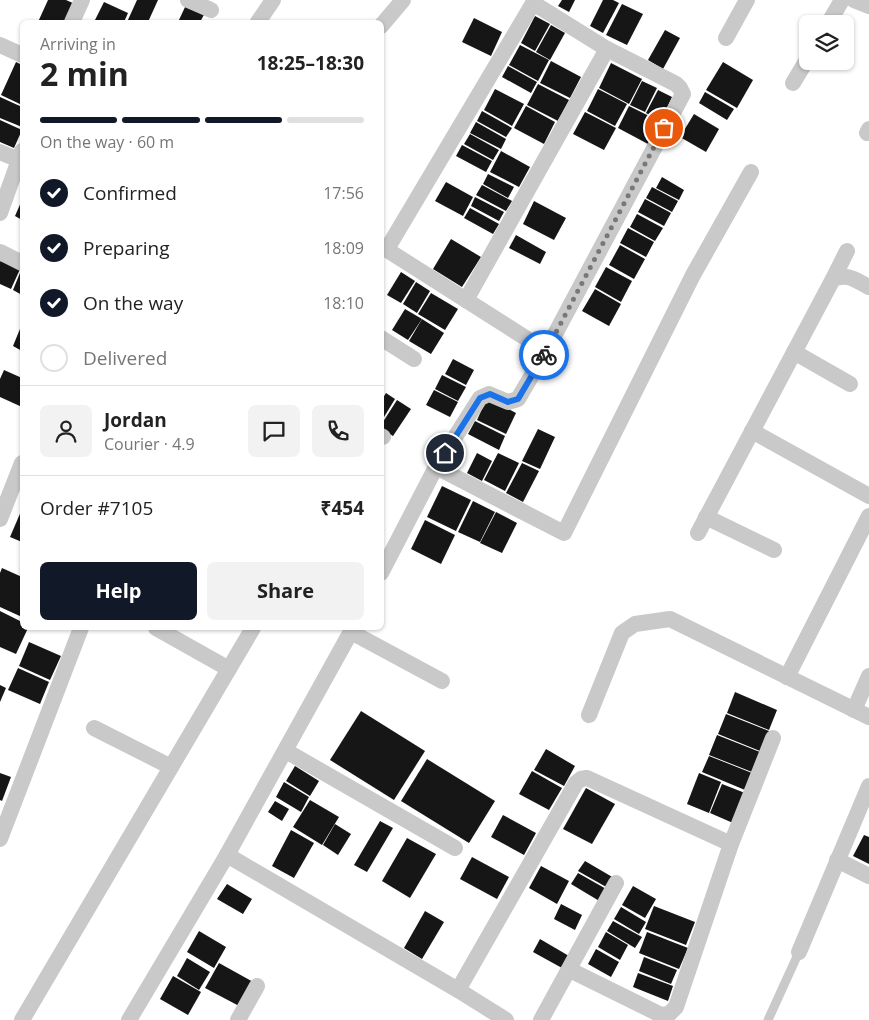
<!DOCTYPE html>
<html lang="en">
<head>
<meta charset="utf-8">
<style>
  :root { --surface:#fff; --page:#f2f2f2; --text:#222; --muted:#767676; --line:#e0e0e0; --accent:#111827 }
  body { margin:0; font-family:"Open Sans",sans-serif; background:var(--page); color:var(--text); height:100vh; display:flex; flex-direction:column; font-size:19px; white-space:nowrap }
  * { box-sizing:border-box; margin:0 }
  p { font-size:16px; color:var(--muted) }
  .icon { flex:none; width:28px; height:28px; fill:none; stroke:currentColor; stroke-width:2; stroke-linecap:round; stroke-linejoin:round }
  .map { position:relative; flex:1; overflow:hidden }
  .side { position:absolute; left:20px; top:20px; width:364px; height:610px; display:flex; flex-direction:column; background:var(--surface); border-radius:8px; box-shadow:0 1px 4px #0004 }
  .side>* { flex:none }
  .controls { position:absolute; left:799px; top:15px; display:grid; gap:10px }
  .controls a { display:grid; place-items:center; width:55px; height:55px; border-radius:8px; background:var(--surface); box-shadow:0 1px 4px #0004; font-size:25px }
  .pin { position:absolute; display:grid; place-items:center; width:42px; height:42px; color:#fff; margin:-21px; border:2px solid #fff; border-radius:50%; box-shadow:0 1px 5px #0007 }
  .courier { position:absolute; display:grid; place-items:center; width:50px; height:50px; margin:-25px; border:4px solid #1a73e8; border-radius:50%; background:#fff; color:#222; box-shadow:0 1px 6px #0007 }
  .headline em { font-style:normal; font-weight:700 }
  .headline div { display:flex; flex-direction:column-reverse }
  .headline { display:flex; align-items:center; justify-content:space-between; height:85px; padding:0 20px }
  h1 { font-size:32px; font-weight:700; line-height:38px }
  .bar { display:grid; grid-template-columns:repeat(4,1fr); gap:8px 5px; align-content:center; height:60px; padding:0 20px }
  .bar i { height:6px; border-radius:4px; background:var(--line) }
  .bar .on { background:var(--accent) }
  .bar p { grid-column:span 4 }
  .line { display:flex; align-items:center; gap:12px; padding:0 20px; border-top:1px solid var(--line) }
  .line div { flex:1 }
  .round { display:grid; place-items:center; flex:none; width:52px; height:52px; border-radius:8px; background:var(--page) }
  ol { padding:0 20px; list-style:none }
  li { display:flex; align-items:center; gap:15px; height:55px }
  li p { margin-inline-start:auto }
  li .icon { padding:5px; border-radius:50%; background:var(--accent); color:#fff; stroke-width:4 }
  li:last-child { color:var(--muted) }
  li i { width:28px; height:28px; border:2px solid var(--line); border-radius:50% }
  .primary-button { display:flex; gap:10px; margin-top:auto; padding:10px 20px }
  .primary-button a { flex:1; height:58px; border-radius:8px; background:var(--accent); color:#fff; font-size:20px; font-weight:700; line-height:58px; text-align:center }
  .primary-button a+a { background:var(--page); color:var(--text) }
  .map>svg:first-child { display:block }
  .building { fill:#161616 }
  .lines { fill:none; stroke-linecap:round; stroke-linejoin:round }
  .service { stroke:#c9c9c9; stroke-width:9 }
  .minor { stroke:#c9c9c9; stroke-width:16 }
  .done { stroke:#787878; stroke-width:5; stroke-dasharray:0 9 }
  .route { stroke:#1a73e8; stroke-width:6 }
</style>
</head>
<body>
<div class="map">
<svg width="869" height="1020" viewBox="0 0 869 1020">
  <rect width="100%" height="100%" fill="#fff"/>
  <g class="building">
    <path d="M 48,0 L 66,0 L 75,4 L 67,22 L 38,22 Z"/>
    <path d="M 137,0 L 158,0 L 148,22 L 127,22 Z"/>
    <path d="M 562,0 L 575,0 L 569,12 L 558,6 Z"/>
    <path d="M 603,0 L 613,0 L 619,3 L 603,33 L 590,26 Z"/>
    <path d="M 104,2 L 128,13 L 124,22 L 94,22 Z"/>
    <path d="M 622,4 L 643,14 L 627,45 L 606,35 Z"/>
    <path d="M 186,5 L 205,13 L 200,22 L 178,22 Z"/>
    <path d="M 535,16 L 550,24 L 535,51 L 521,43 Z"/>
    <path d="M 474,18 L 502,32 L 491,56 L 462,42 Z"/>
    <path d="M 551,25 L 565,33 L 550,60 L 536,52 Z"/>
    <path d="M 665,30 L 680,38 L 663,69 L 648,60 Z"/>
    <path d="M 520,45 L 549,60 L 538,81 L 509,65 Z"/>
    <path d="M 551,61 L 581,77 L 570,98 L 540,83 Z"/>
    <path d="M 16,62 L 22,65 L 22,105 L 1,95 Z"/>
    <path d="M 723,62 L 753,80 L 737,108 L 706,90 Z"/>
    <path d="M 611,63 L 642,79 L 629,104 L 599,88 Z"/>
    <path d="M 508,66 L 537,82 L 531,93 L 502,77 Z"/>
    <path d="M 642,81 L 657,88 L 645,112 L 630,105 Z"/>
    <path d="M 538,84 L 569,100 L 558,121 L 527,105 Z"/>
    <path d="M 495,89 L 524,104 L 512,126 L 484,110 Z"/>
    <path d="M 598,89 L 627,104 L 615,126 L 587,111 Z"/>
    <path d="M 658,90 L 672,97 L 661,121 L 646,113 Z"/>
    <path d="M 705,92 L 734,109 L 727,120 L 699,103 Z"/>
    <path d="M 0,97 L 22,107 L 22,127 L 0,118 Z"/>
    <path d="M 526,106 L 555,122 L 544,144 L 514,128 Z"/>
    <path d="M 629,106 L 659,121 L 648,144 L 618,128 Z"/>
    <path d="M 482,111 L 512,128 L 506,137 L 477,121 Z"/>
    <path d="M 585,112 L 616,128 L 604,150 L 573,134 Z"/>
    <path d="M 694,114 L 719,129 L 706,152 L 680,137 Z"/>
    <path d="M 0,120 L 22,130 L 14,148 L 0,142 Z"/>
    <path d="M 476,122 L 506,139 L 501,149 L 470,133 Z"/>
    <path d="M 470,134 L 499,150 L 493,160 L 464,144 Z"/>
    <path d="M 462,145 L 492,161 L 486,172 L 456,156 Z"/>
    <path d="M 501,151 L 530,167 L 519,187 L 490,172 Z"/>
    <path d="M 488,174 L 514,187 L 508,198 L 483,184 Z"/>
    <path d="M 662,177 L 684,190 L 679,200 L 656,188 Z"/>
    <path d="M 446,182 L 473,197 L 463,216 L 435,201 Z"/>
    <path d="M 482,185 L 512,201 L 506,211 L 476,195 Z"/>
    <path d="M 652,187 L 678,201 L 672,212 L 646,198 Z"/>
    <path d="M 475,197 L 504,212 L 499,221 L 471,206 Z"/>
    <path d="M 645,199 L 671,213 L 664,226 L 638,212 Z"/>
    <path d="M 22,200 L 22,220 L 15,216 Z"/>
    <path d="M 534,201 L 566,218 L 554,240 L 523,224 Z"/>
    <path d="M 470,208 L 499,224 L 493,234 L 464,218 Z"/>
    <path d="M 637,214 L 663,228 L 655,241 L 630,227 Z"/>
    <path d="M 628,228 L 654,242 L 646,257 L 620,243 Z"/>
    <path d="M 516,235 L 546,252 L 540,264 L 509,248 Z"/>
    <path d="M 451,239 L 481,257 L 462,287 L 433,269 Z"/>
    <path d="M 620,245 L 645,259 L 634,279 L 609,265 Z"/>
    <path d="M 2,258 L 21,267 L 11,289 L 0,284 L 0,262 Z"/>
    <path d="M 606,267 L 632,281 L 621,302 L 595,287 Z"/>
    <path d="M 22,268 L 22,295 L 13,290 Z"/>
    <path d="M 401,272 L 415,281 L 401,303 L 387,295 Z"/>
    <path d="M 416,282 L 430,291 L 417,313 L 403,304 Z"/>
    <path d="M 595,289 L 621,304 L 609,326 L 582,311 Z"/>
    <path d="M 431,293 L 458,309 L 445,330 L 418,314 Z"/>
    <path d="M 405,309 L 422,319 L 408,340 L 392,330 Z"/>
    <path d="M 422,319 L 444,333 L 431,354 L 409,341 Z"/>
    <path d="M 22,324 L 22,351 L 13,346 Z"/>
    <path d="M 453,359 L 474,370 L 466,385 L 445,374 Z"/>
    <path d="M 4,370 L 22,378 L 22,407 L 0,397 L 0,379 Z"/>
    <path d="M 442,375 L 466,387 L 458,401 L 435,389 Z"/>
    <path d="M 434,390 L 458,402 L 450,417 L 426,405 Z"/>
    <path d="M 386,393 L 395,399 L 381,422 L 381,401 Z"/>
    <path d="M 487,398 L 516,413 L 506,434 L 477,420 Z"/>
    <path d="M 397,400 L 411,409 L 393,436 L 381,429 L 381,425 Z"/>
    <path d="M 475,421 L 505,436 L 499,450 L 468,434 Z"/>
    <path d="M 538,429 L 555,437 L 540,469 L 522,461 Z"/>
    <path d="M 477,453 L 492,461 L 482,481 L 467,473 Z"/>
    <path d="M 498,453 L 519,463 L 505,491 L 484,480 Z"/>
    <path d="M 522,463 L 539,471 L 523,502 L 506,493 Z"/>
    <path d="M 442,486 L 471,500 L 456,531 L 427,517 Z"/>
    <path d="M 473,501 L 495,512 L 480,542 L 458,532 Z"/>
    <path d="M 22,509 L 22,542 L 10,537 Z"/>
    <path d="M 496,512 L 517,523 L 502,553 L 480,543 Z"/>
    <path d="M 425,520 L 455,535 L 441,564 L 411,549 Z"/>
    <path d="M 2,568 L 22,577 L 22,617 L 0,607 L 0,573 Z"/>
    <path d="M 0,611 L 22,622 L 22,628 L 28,628 L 16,654 L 0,647 Z"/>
    <path d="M 29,642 L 61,656 L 50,680 L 19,666 Z"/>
    <path d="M 18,668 L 49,682 L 40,704 L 8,690 Z"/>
    <path d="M 0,685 L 6,688 L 0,702 Z"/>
    <path d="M 735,692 L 777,710 L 769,730 L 727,713 Z"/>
    <path d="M 361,711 L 425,751 L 394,800 L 330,760 Z"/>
    <path d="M 726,714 L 769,731 L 760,751 L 718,734 Z"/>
    <path d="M 717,735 L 760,752 L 752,772 L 709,755 Z"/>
    <path d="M 546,749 L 575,766 L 564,786 L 534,770 Z"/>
    <path d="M 709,756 L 752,773 L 745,790 L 702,772 Z"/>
    <path d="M 427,759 L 495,801 L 469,843 L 401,801 Z"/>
    <path d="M 295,766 L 319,781 L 310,796 L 286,781 Z"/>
    <path d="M 532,771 L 562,788 L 549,810 L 519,794 Z"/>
    <path d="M 0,773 L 11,777 L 2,801 L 0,800 Z"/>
    <path d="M 699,773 L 721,782 L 709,813 L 687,804 Z"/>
    <path d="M 284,782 L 309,797 L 301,812 L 276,797 Z"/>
    <path d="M 722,784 L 745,793 L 733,823 L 710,813 Z"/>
    <path d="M 586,788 L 615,804 L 592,844 L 563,829 Z"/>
    <path d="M 310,800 L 339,817 L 322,845 L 293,827 Z"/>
    <path d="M 275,801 L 289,809 L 282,821 L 268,812 Z"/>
    <path d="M 503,815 L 536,833 L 524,855 L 491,837 Z"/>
    <path d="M 380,821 L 393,828 L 367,872 L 354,865 Z"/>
    <path d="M 335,824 L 351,834 L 338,855 L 323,845 Z"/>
    <path d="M 291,830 L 314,843 L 294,878 L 272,866 Z"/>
    <path d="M 864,835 L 869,837 L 869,864 L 853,856 Z"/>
    <path d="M 407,838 L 436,854 L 410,898 L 382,881 Z"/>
    <path d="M 472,857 L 509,877 L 497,899 L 460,879 Z"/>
    <path d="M 585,861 L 614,878 L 608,888 L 578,871 Z"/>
    <path d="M 541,866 L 569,881 L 557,904 L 529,888 Z"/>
    <path d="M 578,873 L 608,890 L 601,902 L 571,884 Z"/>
    <path d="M 227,884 L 252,899 L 243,914 L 217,899 Z"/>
    <path d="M 633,886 L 656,899 L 645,918 L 622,905 Z"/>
    <path d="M 561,904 L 582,915 L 575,930 L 554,919 Z"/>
    <path d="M 654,906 L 695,922 L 686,945 L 645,929 Z"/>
    <path d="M 621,907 L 646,922 L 639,934 L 614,919 Z"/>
    <path d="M 425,911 L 444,922 L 422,959 L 404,948 Z"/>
    <path d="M 613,921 L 642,937 L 635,948 L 607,931 Z"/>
    <path d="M 199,931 L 226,947 L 214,968 L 187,952 Z"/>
    <path d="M 606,932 L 628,945 L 620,960 L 598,947 Z"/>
    <path d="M 647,932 L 688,948 L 679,969 L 639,953 Z"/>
    <path d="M 540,939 L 569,956 L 562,968 L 533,952 Z"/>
    <path d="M 596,949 L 619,962 L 611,977 L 588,964 Z"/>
    <path d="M 644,957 L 677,970 L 671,984 L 639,971 Z"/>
    <path d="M 187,958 L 210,972 L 199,990 L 177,976 Z"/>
    <path d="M 219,963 L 255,983 L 241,1007 L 205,988 Z"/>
    <path d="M 638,973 L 673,986 L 668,1001 L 633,987 Z"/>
    <path d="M 173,976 L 201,992 L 188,1015 L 160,999 Z"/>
  </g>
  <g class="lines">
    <path class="service" d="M 768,1020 L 799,952"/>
    <g class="minor">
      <path d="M 188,0 L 211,10"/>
      <path d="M 854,0 L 869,6"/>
      <path d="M 72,22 L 82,0"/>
      <path d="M 258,22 L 273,0"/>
      <path d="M 828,24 L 842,0"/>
      <path d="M 381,26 L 403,0"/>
      <path d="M 726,38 L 747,0"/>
      <path d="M 0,45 L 22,55"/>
      <path d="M 793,83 L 808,58"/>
      <path d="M 867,133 L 869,129"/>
      <path d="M 0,152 L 19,160 L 22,151"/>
      <path d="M 0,213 L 19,160"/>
      <path d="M 381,246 L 546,351"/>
      <path d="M 387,249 L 535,0"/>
      <path d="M 0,252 L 22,263"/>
      <path d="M 833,279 L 847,251"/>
      <path d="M 466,300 L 607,49"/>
      <path d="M 381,338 L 414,359"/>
      <path d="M 794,352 L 850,384"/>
      <path d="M 752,431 L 869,496"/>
      <path d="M 381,436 L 383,437"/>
      <path d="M 436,467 L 564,533 L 693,275 L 751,172"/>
      <path d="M 706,517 L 774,550"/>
      <path d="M 0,519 L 22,463"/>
      <path d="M 698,533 L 833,279 C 848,273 855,280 869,287"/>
      <path d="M 381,573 L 436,467 L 480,398 L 489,394 L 508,402 L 518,399 L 546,351 L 683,94 L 680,88 L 676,84 L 607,49 L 533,3"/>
      <path d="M 156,628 L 229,669"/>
      <path d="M 351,632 L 442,681"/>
      <path d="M 787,677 L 869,516"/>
      <path d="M 854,710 L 869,676"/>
      <path d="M 589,715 L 622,633 L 635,624 L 670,619 L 869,717"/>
      <path d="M 94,728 L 171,767"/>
      <path d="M 286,751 L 455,848"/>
      <path d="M 0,839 L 81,628"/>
      <path d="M 227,855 L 458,990 L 506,1020"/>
      <path d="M 837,860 L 869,876"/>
      <path d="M 799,952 L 869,786"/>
      <path d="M 570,970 L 661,1015 L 669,1014 L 676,1007 L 731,844 L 773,738"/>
      <path d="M 458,990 L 576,783 L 581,779 L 587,778 L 731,844"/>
      <path d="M 22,1020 L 253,628"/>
      <path d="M 129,1020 L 227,855 L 353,628"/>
      <path d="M 238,1020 L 257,986"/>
      <path d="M 541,1020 L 616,883"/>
    </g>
  </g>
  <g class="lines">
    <path class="done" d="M 544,355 L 664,128"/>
    <path class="route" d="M 445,453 L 480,398 L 490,394 L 508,402 L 518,399 L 544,355"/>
  </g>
</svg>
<div class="controls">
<a><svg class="icon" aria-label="layers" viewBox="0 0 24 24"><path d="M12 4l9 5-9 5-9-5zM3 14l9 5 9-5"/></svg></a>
</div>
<div class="pin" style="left:664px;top:128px;background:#ea580c"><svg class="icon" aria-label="bag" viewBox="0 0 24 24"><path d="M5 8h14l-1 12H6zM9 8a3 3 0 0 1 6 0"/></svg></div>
<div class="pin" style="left:445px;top:453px;background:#1f2937"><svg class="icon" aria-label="home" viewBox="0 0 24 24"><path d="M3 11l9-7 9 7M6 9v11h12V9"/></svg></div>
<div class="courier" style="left:544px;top:355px"><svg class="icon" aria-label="bike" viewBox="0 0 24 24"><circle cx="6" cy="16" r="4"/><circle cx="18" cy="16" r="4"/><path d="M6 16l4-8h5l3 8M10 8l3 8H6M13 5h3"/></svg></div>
<section class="side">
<div class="headline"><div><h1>2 min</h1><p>Arriving in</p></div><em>18:25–18:30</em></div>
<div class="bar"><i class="on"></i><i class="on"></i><i class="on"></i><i></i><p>On the way · 60 m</p></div>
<ol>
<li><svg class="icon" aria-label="check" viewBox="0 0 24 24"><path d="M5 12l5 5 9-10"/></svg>Confirmed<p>17:56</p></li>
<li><svg class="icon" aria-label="check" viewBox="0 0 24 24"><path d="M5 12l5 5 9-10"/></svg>Preparing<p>18:09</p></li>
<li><svg class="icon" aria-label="check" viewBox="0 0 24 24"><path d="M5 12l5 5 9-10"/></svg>On the way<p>18:10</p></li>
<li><i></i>Delivered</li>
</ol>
<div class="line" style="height:90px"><a class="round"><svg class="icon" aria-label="person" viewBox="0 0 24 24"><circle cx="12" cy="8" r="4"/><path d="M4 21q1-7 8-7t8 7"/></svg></a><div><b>Jordan</b><p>Courier · 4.9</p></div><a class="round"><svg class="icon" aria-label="chat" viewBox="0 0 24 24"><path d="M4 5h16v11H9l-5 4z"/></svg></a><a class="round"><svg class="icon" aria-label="phone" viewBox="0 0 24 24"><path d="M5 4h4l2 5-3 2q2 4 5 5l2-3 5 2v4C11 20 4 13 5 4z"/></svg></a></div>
<div class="line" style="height:65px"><div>Order #7105</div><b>₹454</b></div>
<div class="primary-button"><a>Help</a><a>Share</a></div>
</section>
</div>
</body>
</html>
